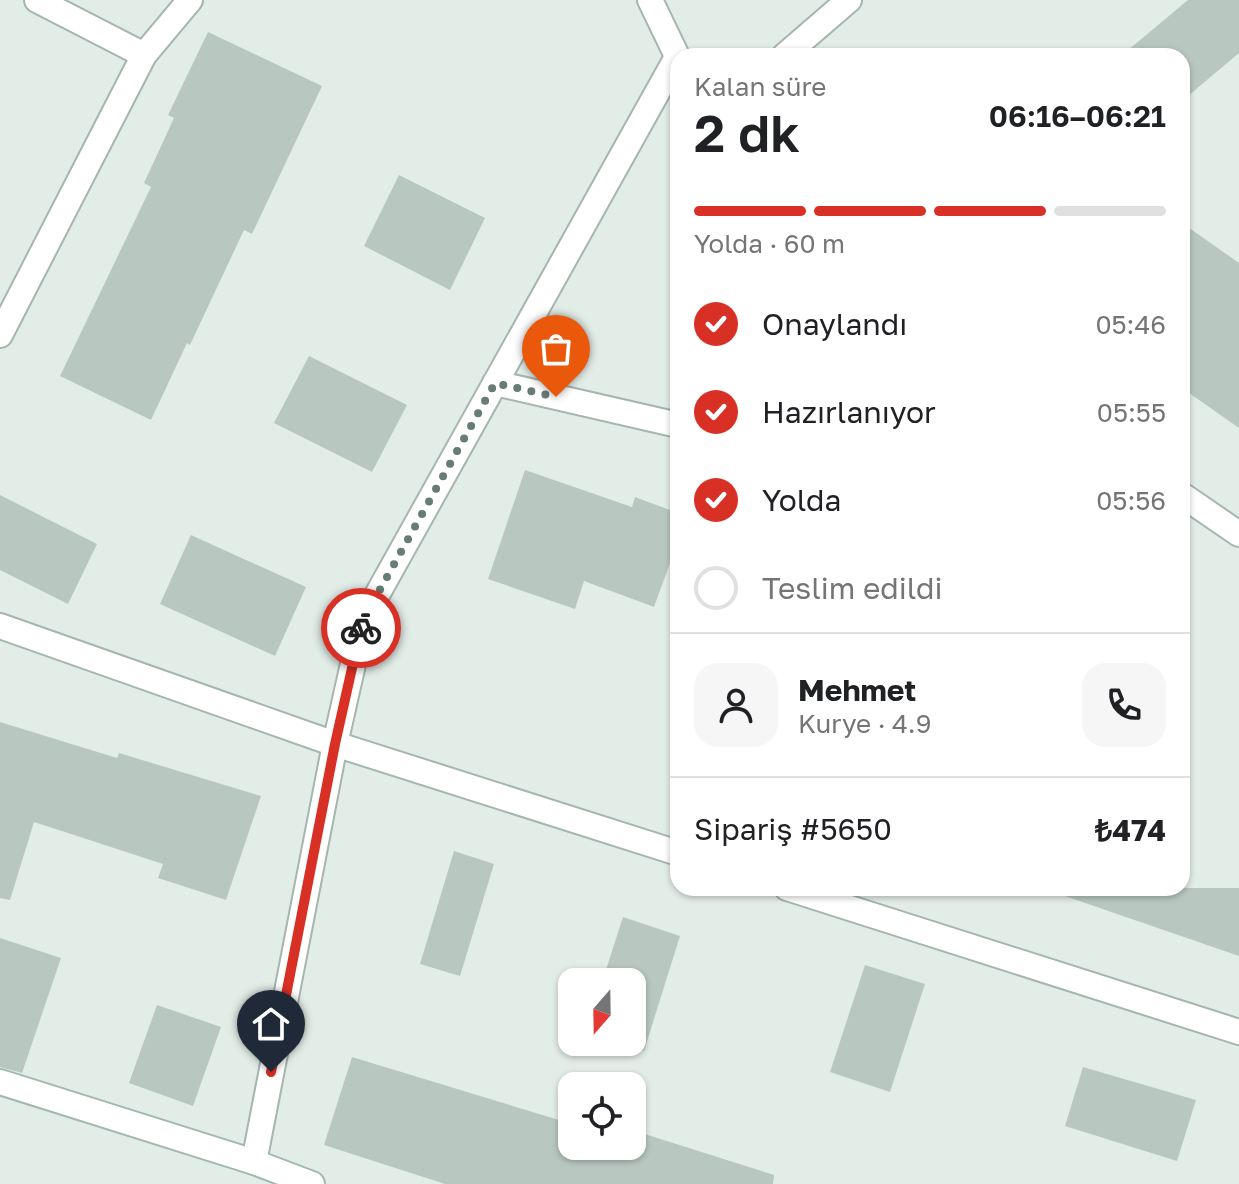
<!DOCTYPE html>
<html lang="tr">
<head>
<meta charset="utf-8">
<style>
  :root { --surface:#fff; --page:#f6f6f6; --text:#202124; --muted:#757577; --line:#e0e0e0; --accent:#d93025 }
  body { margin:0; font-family:"Golos Text",sans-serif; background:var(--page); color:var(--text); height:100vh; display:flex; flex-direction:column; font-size:30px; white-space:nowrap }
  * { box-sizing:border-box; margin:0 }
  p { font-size:26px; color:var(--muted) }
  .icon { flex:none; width:44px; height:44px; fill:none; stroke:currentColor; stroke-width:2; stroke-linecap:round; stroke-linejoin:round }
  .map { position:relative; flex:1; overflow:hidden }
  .drawer { position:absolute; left:670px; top:48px; width:520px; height:848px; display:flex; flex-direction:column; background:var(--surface); border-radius:24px; box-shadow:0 2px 6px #0004 }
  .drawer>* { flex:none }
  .needle { width:52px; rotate:200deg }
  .controls { position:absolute; left:558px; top:968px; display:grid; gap:16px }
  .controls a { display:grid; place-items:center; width:88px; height:88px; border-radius:16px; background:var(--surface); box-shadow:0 2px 6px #0004; font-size:40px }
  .pin { position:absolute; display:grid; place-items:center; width:68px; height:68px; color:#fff; margin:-82px -34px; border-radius:50% 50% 50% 0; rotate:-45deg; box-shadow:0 0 8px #0007 }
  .pin .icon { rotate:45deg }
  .courier { position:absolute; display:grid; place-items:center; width:80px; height:80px; margin:-40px; border:6px solid #d93025; border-radius:50%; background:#fff; color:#222; box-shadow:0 2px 10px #0007 }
  .summary em { font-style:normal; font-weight:600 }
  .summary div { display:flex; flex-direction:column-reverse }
  .summary { display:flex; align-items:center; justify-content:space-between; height:136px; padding:0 24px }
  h1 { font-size:52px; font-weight:600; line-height:60px }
  .bar { display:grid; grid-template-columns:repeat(4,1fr); gap:12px 8px; align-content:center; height:96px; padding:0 24px }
  .bar i { height:10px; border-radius:6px; background:var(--line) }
  .bar .on { background:var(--accent) }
  .bar p { grid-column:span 4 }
  .line { display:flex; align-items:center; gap:20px; padding:0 24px; border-top:2px solid var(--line) }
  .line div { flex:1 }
  .round { display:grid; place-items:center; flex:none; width:84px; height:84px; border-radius:24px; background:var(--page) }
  ol { padding:0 24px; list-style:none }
  li { display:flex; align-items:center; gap:24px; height:88px }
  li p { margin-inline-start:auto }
  li .icon { padding:8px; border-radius:50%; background:var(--accent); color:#fff; stroke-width:4 }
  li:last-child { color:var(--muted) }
  li i { width:44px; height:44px; border:4px solid var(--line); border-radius:50% }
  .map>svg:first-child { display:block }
  .building { fill:#b8c8c1 }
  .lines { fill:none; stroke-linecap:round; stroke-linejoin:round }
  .street-casing { stroke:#a5b5af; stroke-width:28 }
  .secondary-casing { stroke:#a1b9b0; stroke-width:28 }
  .street { stroke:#fff; stroke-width:24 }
  .secondary { stroke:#fff; stroke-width:24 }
  .done { stroke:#667c75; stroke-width:8; stroke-dasharray:0 14.4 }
  .route { stroke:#d93025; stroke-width:10 }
</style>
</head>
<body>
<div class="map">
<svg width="1239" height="1184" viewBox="0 0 1239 1184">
  <rect width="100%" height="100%" fill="#e3ede8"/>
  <g class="building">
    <path d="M 1188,0 L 1239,0 L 1239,53 L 1182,101 L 1182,56 L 1121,56 Z"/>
    <path d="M 208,32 L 322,86 L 252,234 L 244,230 L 190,345 L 187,343 L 151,420 L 60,376 L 151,187 L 144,183 L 174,118 L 168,115 Z"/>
    <path d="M 399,175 L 485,218 L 450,290 L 364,246 Z"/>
    <path d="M 1182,223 L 1239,263 L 1239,428 L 1182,388 Z"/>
    <path d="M 309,356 L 407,405 L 372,472 L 274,423 Z"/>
    <path d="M 525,470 L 632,507 L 635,497 L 678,513 L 678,541 L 654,607 L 584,581 L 575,609 L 488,579 Z"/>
    <path d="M 0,495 L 97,544 L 68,604 L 0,570 Z"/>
    <path d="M 191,535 L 306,587 L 275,656 L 160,604 Z"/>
    <path d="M 0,722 L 117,758 L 119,753 L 261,796 L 226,900 L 158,878 L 163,864 L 34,822 L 10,900 L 0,898 Z"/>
    <path d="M 454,851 L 494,864 L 460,976 L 420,964 Z"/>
    <path d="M 1063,888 L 1239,888 L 1239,956 L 1062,895 Z"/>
    <path d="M 623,917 L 680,936 L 644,1051 L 615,1042 L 632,1042 L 632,982 L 602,982 Z"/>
    <path d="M 0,938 L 61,958 L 22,1073 L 0,1067 Z"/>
    <path d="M 865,965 L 925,984 L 890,1092 L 830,1072 Z"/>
    <path d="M 157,1005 L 221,1027 L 193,1106 L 129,1083 Z"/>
    <path d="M 352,1057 L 572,1124 L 572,1146 L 632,1146 L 632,1130 L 774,1175 L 773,1184 L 445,1184 L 324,1145 Z"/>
    <path d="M 1083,1067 L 1196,1100 L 1177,1161 L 1065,1126 Z"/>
  </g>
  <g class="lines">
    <defs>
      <g id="street">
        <path d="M 37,0 L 144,55"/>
        <path d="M 650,0 L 678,58"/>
        <path d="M 784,56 L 849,0"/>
        <path d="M 0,335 L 144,55 L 190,0"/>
        <path d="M 495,383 L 678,425"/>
        <path d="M 1182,495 L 1239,534"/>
        <path d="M 0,626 L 335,744 L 678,853"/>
        <path d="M 787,888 L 1239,1032"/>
        <path d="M 254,1162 L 335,744 L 363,620 L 677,57"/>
      </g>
      <path id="secondary" d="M 0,1082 L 254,1162 L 312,1184"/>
    </defs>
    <use href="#street" class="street-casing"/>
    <use href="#secondary" class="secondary-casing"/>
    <use href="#street" class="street"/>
    <use href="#secondary" class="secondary"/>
  </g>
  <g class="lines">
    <path class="done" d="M 361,628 L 363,620 L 495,383 L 556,397"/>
    <path class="route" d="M 271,1072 L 335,744 L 361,628"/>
  </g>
</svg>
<div class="controls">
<a><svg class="needle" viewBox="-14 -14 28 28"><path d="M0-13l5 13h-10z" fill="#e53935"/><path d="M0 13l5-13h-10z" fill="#757577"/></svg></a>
<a><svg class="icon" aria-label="locate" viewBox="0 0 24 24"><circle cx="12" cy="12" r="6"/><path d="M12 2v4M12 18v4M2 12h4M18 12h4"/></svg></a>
</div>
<div class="pin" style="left:556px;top:397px;background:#ea580c"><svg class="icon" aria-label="bag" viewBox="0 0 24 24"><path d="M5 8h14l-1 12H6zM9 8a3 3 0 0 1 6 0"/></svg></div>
<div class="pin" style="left:271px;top:1072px;background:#1f2937"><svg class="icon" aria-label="home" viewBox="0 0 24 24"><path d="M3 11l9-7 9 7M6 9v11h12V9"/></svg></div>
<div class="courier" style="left:361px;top:628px"><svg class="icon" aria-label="bike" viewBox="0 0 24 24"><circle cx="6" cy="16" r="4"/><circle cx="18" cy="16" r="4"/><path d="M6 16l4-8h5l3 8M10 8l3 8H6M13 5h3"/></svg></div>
<section class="drawer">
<div class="summary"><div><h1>2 dk</h1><p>Kalan süre</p></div><em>06:16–06:21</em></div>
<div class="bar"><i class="on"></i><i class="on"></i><i class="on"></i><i></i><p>Yolda · 60 m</p></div>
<ol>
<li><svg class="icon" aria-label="check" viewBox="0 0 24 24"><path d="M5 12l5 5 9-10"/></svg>Onaylandı<p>05:46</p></li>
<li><svg class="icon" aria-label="check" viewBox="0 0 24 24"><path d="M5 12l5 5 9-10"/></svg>Hazırlanıyor<p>05:55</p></li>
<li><svg class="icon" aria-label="check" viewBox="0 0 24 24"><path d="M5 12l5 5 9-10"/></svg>Yolda<p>05:56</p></li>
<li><i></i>Teslim edildi</li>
</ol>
<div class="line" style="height:144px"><a class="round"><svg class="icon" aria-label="person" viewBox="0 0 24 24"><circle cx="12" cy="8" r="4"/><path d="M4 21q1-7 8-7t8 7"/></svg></a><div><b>Mehmet</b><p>Kurye · 4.9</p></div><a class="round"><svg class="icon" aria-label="phone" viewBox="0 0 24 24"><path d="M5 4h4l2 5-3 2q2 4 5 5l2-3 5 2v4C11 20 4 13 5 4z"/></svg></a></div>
<div class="line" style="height:104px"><div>Sipariş #5650</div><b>₺474</b></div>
</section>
</div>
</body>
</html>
